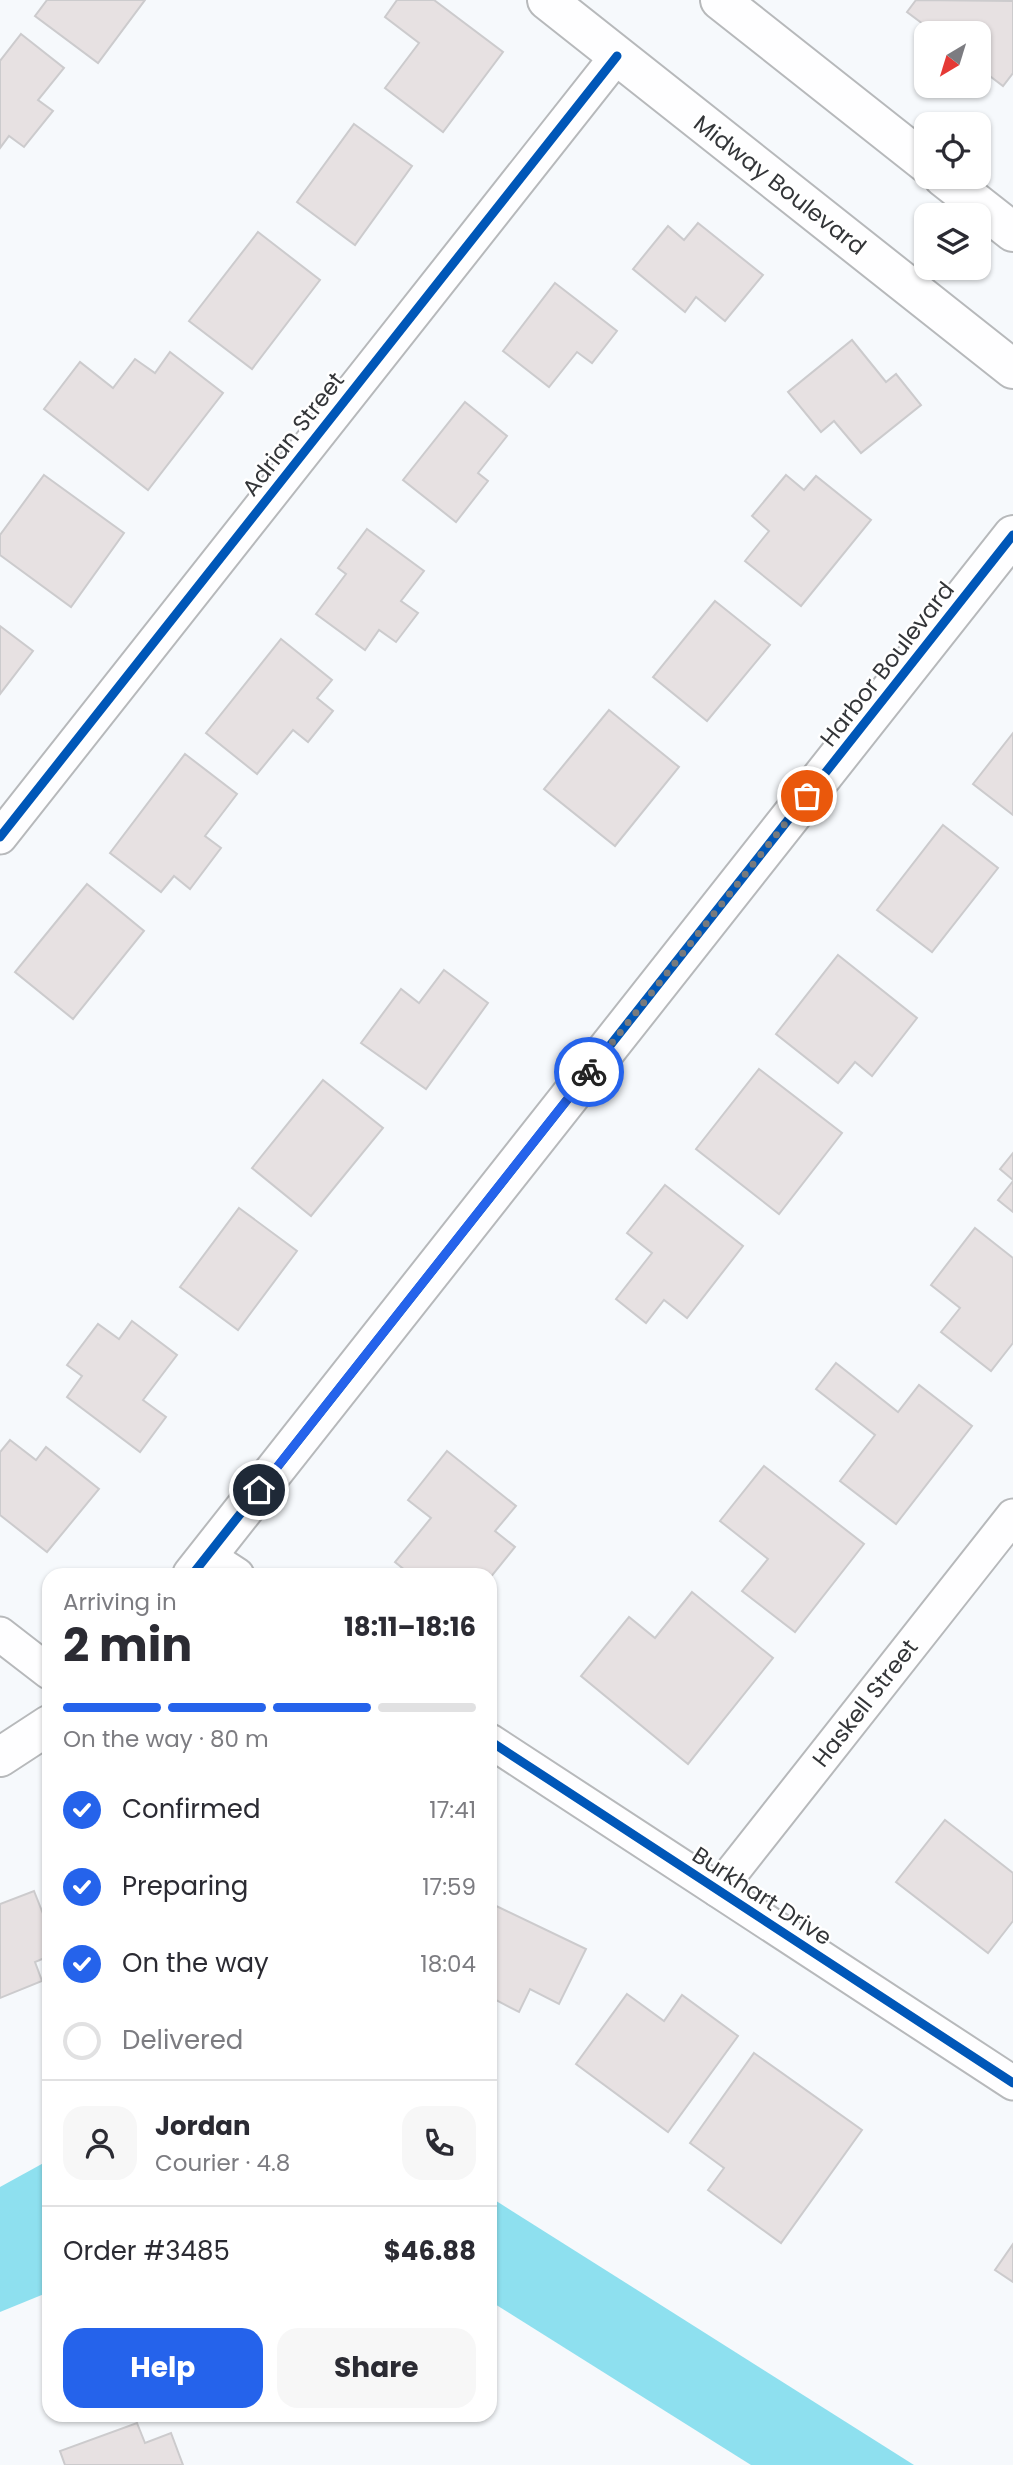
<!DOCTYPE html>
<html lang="en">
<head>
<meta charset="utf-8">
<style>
  :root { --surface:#fff; --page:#f7f7f7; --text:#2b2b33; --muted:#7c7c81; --line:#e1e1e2; --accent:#2563eb }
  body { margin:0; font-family:Poppins,sans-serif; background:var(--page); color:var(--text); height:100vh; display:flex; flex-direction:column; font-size:26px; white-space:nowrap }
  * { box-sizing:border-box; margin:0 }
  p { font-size:23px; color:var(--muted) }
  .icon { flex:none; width:38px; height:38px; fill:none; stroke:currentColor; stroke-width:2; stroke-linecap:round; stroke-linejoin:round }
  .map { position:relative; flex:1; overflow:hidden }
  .sheet { position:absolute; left:42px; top:1568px; width:455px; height:854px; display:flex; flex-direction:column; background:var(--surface); border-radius:21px; box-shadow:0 2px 5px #0004 }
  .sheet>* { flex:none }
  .needle { width:46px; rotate:218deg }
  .fabs { position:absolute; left:914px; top:21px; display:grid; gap:14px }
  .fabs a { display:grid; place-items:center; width:77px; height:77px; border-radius:14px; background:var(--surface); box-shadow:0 2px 5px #0004; font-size:35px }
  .pin { position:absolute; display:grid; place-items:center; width:60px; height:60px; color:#fff; margin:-30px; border:4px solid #fff; border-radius:50%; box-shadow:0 2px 7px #0007 }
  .courier { position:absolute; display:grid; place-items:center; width:70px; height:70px; margin:-35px; border:5px solid #2563eb; border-radius:50%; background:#fff; color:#222; box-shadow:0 2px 9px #0007 }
  .headline em { font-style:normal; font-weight:700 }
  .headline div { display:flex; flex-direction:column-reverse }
  .headline { display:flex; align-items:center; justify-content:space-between; height:119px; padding:0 21px }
  h1 { font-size:46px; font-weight:700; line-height:52px }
  .bar { display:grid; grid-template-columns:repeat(4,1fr); gap:10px 7px; align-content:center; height:84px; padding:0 21px }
  .bar i { height:9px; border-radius:5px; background:var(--line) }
  .bar .selected { background:var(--accent) }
  .bar p { grid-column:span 4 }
  .line { display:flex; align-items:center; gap:18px; padding:0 21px; border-top:2px solid var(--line) }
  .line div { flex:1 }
  .round { display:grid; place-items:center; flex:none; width:74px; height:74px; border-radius:21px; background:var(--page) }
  ol { padding:0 21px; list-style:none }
  li { display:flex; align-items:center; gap:21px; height:77px }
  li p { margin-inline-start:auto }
  li .icon { padding:7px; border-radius:50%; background:var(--accent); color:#fff; stroke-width:4 }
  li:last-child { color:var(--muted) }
  li i { width:38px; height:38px; border:4px solid var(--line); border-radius:50% }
  .primary-button { display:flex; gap:14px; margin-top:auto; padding:14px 21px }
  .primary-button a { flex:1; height:80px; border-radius:21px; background:var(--accent); color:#fff; font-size:28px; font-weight:700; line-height:80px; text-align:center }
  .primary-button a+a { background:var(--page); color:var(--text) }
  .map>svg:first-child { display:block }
  .water { fill:#8ee0ef }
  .building { fill:#e7e1e2; stroke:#cccbcd; stroke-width:2 }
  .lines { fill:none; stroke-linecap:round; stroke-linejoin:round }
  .street-casing { stroke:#b7b9bb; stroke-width:37 }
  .secondary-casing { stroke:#b7b9bb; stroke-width:42 }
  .street { stroke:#fefeff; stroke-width:33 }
  .secondary { stroke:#fefeff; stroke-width:38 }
  .cycleway-casing { stroke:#fff; stroke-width:13 }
  .cycleway { stroke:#0057b8; stroke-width:9 }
  .done { stroke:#777a7d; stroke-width:7; stroke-dasharray:0 12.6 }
  .route { stroke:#2563eb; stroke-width:9 }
  .labels { text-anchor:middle; stroke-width:5; stroke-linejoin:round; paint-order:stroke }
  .street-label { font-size:23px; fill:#333538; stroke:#fff }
</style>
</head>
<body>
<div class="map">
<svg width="1013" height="2465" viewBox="0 0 1013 2465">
  <rect width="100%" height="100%" fill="#f6f9fc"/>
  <g class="water">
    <path d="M 49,2160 L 49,2292 L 0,2312 L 0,2187 Z"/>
    <path d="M 490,2197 L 914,2465 L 751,2465 L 490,2301 Z"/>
  </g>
  <g class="building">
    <path d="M 47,0 L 145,0 L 98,63 L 35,16 Z"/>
    <path d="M 397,0 L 434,0 L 503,52 L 443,132 L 385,88 L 419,43 L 385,17 Z"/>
    <path d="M 916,0 L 1013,1 L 1013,73 L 1003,86 L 978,67 L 978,33 L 935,33 L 907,12 Z"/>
    <path d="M 21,34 L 64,68 L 38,100 L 53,111 L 24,147 L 9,136 L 0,148 L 0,61 Z"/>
    <path d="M 354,124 L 412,166 L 355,245 L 297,202 Z"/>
    <path d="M 698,223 L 763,275 L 725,321 L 696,297 L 685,312 L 633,269 L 668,226 L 684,240 Z"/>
    <path d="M 258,232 L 320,280 L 252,369 L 189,321 Z"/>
    <path d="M 555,283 L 617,331 L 592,363 L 577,352 L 549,387 L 503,351 Z"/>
    <path d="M 852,340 L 886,382 L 896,374 L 921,405 L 861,453 L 834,421 L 821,432 L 788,392 Z"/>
    <path d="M 170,352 L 223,393 L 148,490 L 44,409 L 80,362 L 113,388 L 135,359 L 155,373 Z"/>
    <path d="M 465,402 L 507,436 L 478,473 L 488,481 L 456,522 L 403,480 Z"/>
    <path d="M 44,475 L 124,533 L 71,607 L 0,555 L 0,535 Z"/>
    <path d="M 786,475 L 804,490 L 816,476 L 871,520 L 801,606 L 745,561 L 769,531 L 752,516 Z"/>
    <path d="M 367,529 L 424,571 L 401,601 L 418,613 L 396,642 L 379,630 L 365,650 L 316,614 L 346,574 L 338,568 Z"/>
    <path d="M 715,601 L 770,645 L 707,721 L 653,677 Z"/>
    <path d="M 0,626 L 33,651 L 0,694 Z"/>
    <path d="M 281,639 L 332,680 L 317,698 L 333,711 L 308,742 L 293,730 L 257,774 L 206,733 Z"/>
    <path d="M 609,710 L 679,767 L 615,846 L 544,789 Z"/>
    <path d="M 1013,733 L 1013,815 L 973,784 Z"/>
    <path d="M 185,754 L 237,794 L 205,836 L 221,848 L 190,889 L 174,876 L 161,892 L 110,853 Z"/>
    <path d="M 943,825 L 998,868 L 932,952 L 877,910 Z"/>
    <path d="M 87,884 L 144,931 L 73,1019 L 15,972 Z"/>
    <path d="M 838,955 L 917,1018 L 872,1076 L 855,1062 L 838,1083 L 776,1034 Z"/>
    <path d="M 444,970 L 488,1003 L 426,1089 L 361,1043 L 401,989 L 419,1003 Z"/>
    <path d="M 759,1069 L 842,1133 L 779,1214 L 696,1149 Z"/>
    <path d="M 323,1080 L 383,1128 L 311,1216 L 252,1168 Z"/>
    <path d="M 1013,1153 L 1013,1180 L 1000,1169 Z"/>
    <path d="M 1013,1181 L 1013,1212 L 998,1200 Z"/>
    <path d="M 665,1185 L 743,1246 L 687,1318 L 664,1300 L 646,1323 L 616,1299 L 652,1253 L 627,1233 Z"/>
    <path d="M 239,1208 L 297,1251 L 238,1330 L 180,1287 Z"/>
    <path d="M 975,1228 L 1013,1258 L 1013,1343 L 991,1371 L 941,1332 L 960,1308 L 931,1285 Z"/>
    <path d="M 132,1321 L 177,1355 L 143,1400 L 166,1417 L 140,1452 L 67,1397 L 82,1376 L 67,1365 L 98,1324 L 119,1339 Z"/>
    <path d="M 836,1363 L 898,1412 L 919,1385 L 972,1426 L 896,1524 L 840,1481 L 875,1435 L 816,1389 Z"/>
    <path d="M 10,1440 L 36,1460 L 46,1447 L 99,1489 L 47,1552 L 0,1515 L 0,1452 Z"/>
    <path d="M 447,1451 L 516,1506 L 495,1531 L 515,1547 L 490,1578 L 490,1575 L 411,1575 L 395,1562 L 431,1518 L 408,1500 Z"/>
    <path d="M 764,1466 L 864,1544 L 795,1632 L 742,1591 L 768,1559 L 720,1521 Z"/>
    <path d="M 692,1592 L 773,1658 L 688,1764 L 581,1676 L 629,1617 L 655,1638 Z"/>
    <path d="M 945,1820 L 1013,1873 L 1013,1921 L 988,1953 L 896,1882 Z"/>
    <path d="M 34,1891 L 49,1929 L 49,1956 L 35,1962 L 42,1981 L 0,1998 L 0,1904 Z"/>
    <path d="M 490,1903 L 586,1949 L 559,2004 L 530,1989 L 519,2012 L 490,1997 Z"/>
    <path d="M 627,1994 L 664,2021 L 682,1995 L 738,2036 L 668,2132 L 576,2064 Z"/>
    <path d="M 754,2053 L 862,2130 L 781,2243 L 708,2190 L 724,2168 L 690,2143 Z"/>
    <path d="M 1013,2244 L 1013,2282 L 995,2270 Z"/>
    <path d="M 137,2423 L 145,2443 L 171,2433 L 183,2465 L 65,2465 L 60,2451 Z"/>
  </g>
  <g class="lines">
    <defs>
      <g id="street">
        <path d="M 0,837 L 617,56"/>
        <path d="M 208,1556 L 237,1575"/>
        <path d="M 0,1634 L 49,1672"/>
        <path d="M 490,1741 L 1013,2083"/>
        <path d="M 718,1890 L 1013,1516"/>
      </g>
      <g id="secondary">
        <path d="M 547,0 L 1013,369"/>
        <path d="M 720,0 L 926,163"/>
        <path d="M 943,177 L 1013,232"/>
        <path d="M 192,1575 L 1013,535"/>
        <path d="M 0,1757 L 49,1725"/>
      </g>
    </defs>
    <use href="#street" class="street-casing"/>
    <use href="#secondary" class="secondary-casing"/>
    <use href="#street" class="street"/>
    <use href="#secondary" class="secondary"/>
    <defs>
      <g id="cycleway">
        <path d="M 0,837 L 617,56"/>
        <path d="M 192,1575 L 1013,535"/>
        <path d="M 490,1741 L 1013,2083"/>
      </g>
    </defs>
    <use href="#cycleway" class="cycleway-casing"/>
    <use href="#cycleway" class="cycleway"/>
  </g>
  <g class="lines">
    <path class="done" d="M 589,1072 L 807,796"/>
    <path class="route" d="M 259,1490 L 589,1072"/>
  </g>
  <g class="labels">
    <g class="street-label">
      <text transform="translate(780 185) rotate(38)" y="8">Midway Boulevard</text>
      <text transform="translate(293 434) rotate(-52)" y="8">Adrian Street</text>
      <text transform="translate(887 664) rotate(-52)" y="8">Harbor Boulevard</text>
      <text transform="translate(865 1703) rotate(-52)" y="8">Haskell Street</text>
      <text transform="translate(762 1896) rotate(33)" y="8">Burkhart Drive</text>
    </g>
  </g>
</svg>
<div class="fabs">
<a><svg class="needle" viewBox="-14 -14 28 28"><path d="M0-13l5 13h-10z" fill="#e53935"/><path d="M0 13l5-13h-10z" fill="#7c7c81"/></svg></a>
<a><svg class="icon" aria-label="locate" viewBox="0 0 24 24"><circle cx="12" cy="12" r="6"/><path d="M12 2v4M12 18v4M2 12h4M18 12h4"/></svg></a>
<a><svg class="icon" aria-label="layers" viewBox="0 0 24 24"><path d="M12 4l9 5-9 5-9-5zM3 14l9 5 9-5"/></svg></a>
</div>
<div class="pin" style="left:807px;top:796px;background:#ea580c"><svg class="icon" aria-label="bag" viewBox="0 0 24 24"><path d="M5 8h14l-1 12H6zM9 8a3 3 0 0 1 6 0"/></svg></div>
<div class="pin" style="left:259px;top:1490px;background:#1f2937"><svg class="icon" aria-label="home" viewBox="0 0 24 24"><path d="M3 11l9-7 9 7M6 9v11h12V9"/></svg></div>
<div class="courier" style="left:589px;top:1072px"><svg class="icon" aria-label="bike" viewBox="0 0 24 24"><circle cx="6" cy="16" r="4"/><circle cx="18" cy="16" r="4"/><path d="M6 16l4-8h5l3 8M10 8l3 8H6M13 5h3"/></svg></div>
<section class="sheet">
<div class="headline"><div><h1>2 min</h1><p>Arriving in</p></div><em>18:11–18:16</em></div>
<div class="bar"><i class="selected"></i><i class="selected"></i><i class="selected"></i><i></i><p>On the way · 80 m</p></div>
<ol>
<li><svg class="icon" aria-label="check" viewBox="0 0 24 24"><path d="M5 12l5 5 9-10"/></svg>Confirmed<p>17:41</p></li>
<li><svg class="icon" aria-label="check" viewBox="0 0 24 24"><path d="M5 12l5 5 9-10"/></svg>Preparing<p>17:59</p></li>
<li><svg class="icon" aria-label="check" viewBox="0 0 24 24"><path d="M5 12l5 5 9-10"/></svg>On the way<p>18:04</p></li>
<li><i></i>Delivered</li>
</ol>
<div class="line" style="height:126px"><a class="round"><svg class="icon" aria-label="person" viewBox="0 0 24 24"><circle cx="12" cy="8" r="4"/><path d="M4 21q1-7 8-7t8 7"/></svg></a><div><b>Jordan</b><p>Courier · 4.8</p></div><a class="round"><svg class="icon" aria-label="phone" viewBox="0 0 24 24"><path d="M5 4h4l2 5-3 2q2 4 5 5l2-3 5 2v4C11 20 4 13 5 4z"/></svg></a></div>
<div class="line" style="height:91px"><div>Order #3485</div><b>$46.88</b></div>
<div class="primary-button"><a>Help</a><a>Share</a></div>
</section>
</div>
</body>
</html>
